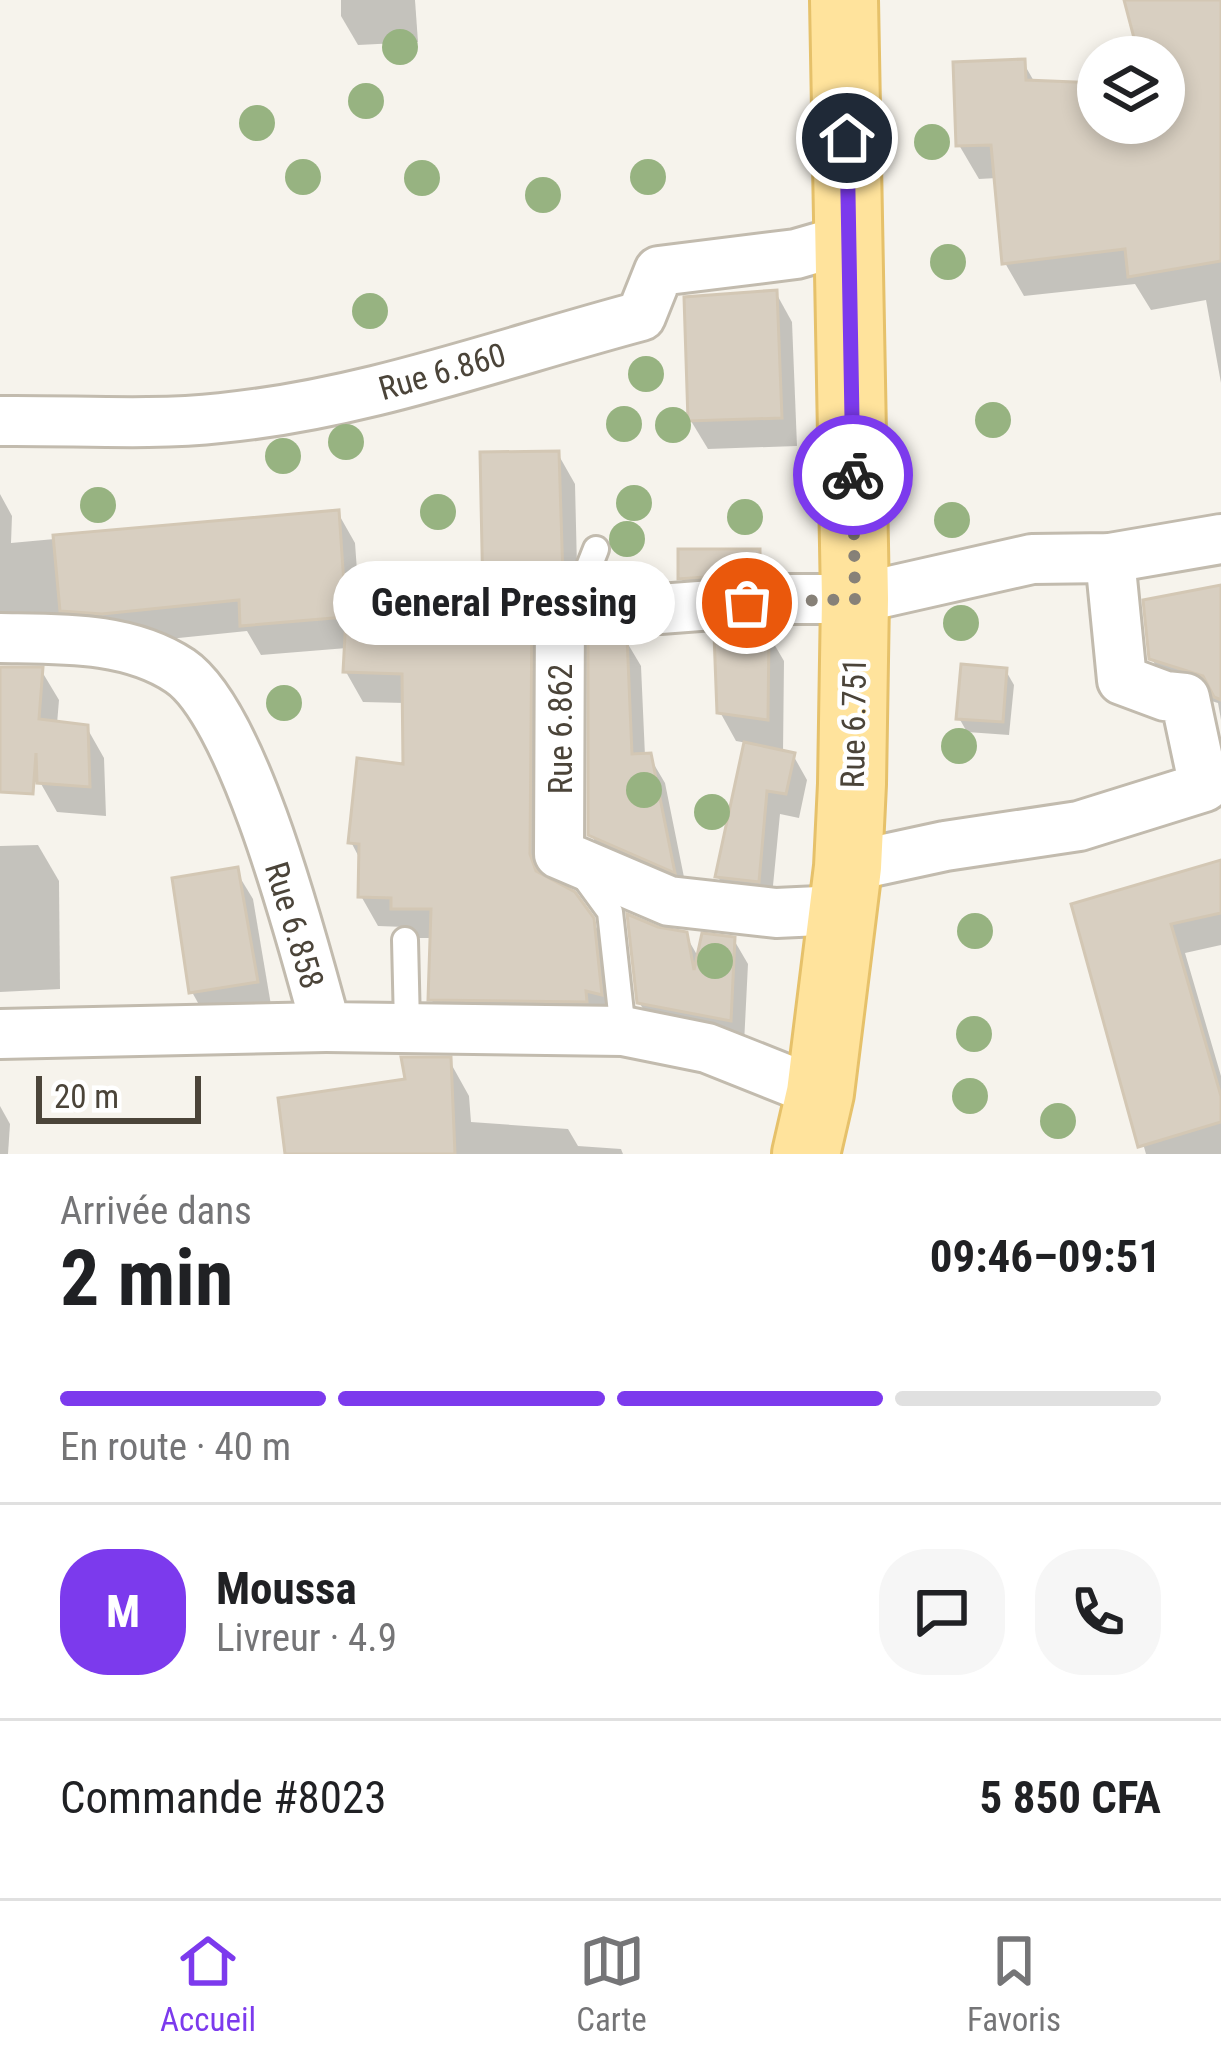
<!DOCTYPE html>
<html lang="fr">
<head>
<meta charset="utf-8">
<style>
  :root { --surface:#fff; --page:#f6f6f6; --text:#202124; --muted:#757577; --line:#e0e0e0; --accent:#7c3aed }
  body { margin:0; font-family:"Roboto Condensed",sans-serif; background:var(--page); color:var(--text); height:100vh; display:flex; flex-direction:column; font-size:45px; white-space:nowrap }
  * { box-sizing:border-box; margin:0 }
  p { font-size:39px; color:var(--muted) }
  .icon { flex:none; width:66px; height:66px; fill:none; stroke:currentColor; stroke-width:2; stroke-linecap:round; stroke-linejoin:round }
  .map { position:relative; height:1154px; overflow:hidden }
  .details { display:flex; flex-direction:column; background:var(--surface); flex:1 }
  .details>* { flex:none }
  .fabs { position:absolute; left:1077px; top:36px; display:grid; gap:24px }
  .fabs a { display:grid; place-items:center; width:108px; height:108px; border-radius:50%; background:var(--surface); box-shadow:0 6px 18px #0003; font-size:60px }
  .scale { position:absolute; left:36px; bottom:30px; width:165px; box-sizing:border-box; padding-left:12px; border:6px solid #4b4439; border-top:0; font-size:33px; line-height:42px; white-space:nowrap; color:#4b4439; -webkit-text-stroke:9px #fff; paint-order:stroke }
  .pin { position:absolute; display:grid; place-items:center; width:102px; height:102px; color:#fff; margin:-51px; border:6px solid #fff; border-radius:50%; box-shadow:0 3px 12px #0007 }
  .courier { position:absolute; display:grid; place-items:center; width:120px; height:120px; margin:-60px; border:9px solid #7c3aed; border-radius:50%; background:#fff; color:#222; box-shadow:0 3px 15px #0007 }
  .bubble { position:absolute; height:84px; border-radius:42px; background:var(--surface); box-shadow:0 6px 18px #0003; font-size:39px; font-weight:700; line-height:84px; text-align:center }
  .headline em { font-style:normal; font-weight:700 }
  .headline div { display:flex; flex-direction:column-reverse }
  .headline { display:flex; align-items:center; justify-content:space-between; height:204px; padding:0 60px }
  h1 { font-size:78px; font-weight:700; line-height:90px }
  .bar { display:grid; grid-template-columns:repeat(4,1fr); gap:18px 12px; align-content:center; height:144px; padding:0 60px }
  .bar i { height:15px; border-radius:9px; background:var(--line) }
  .bar .active { background:var(--accent) }
  .bar p { grid-column:span 4 }
  .line { display:flex; align-items:center; gap:30px; padding:0 60px; border-top:3px solid var(--line) }
  .line div { flex:1 }
  .round { display:grid; place-items:center; flex:none; width:126px; height:126px; border-radius:48px; background:var(--page) }
  .dock { display:flex; justify-content:space-around; align-items:center; height:168px; border-top:3px solid var(--line); background:var(--surface); font-size:33px; color:var(--muted) }
  .dock a { display:grid; justify-items:center; gap:6px }
  .dock .active { color:var(--accent) }
  .map>svg:first-child { display:block }
  .shadow { fill:#0003 }
  .building { fill:#d8cfc1; stroke:#d3c7b4; stroke-width:3 }
  .lines { fill:none; stroke-linecap:round; stroke-linejoin:round }
  .service-casing { stroke:#c2bbae; stroke-width:30 }
  .minor-casing { stroke:#c2bbae; stroke-width:54 }
  .primary-casing { stroke:#e6c16a; stroke-width:72 }
  .service { stroke:#fff; stroke-width:24 }
  .minor { stroke:#fff; stroke-width:48 }
  .primary { stroke:#ffe39c; stroke-width:66 }
  .tree { fill:#97b381 }
  .done { stroke:#878178; stroke-width:12; stroke-dasharray:0 21.6 }
  .route { stroke:#7c3aed; stroke-width:15 }
  .labels { text-anchor:middle; stroke-width:9; stroke-linejoin:round; paint-order:stroke }
  .street-label { font-size:33px; fill:#4b4439; stroke:#fff }
</style>
</head>
<body>
<div class="map">
<svg width="1221" height="1154" viewBox="0 0 1221 1154">
  <rect width="100%" height="100%" fill="#f6f3ec"/>
  <g class="shadow">
    <path d="M 341,0 L 415,0 L 418,42 L 358,45 L 341,16 Z"/>
    <path d="M 1127,0 L 1221,0 L 1221,383 L 1206,300 L 1151,310 L 1135,284 L 1024,296 L 1005,263 L 997,178 L 979,179 L 959,145 L 1023,62 L 1035,83 L 1098,86 L 1098,123 L 1164,123 L 1164,57 L 1142,57 Z"/>
    <path d="M 776,293 L 792,322 L 797,446 L 708,449 L 691,421 Z"/>
    <path d="M 558,454 L 575,484 L 578,609 L 547,640 L 546,880 L 592,920 L 610,951 L 618,1024 L 449,1029 L 431,999 L 433,938 L 411,938 L 405,927 L 378,926 L 361,896 L 361,861 L 351,842 L 406,767 L 405,703 L 363,702 L 346,672 L 347,648 L 261,655 L 247,631 L 120,644 L 0,646 L 0,494 L 12,516 L 11,543 L 338,513 L 355,543 L 359,598 L 487,601 Z"/>
    <path d="M 758,552 L 766,566 L 766,586 L 689,592 L 681,578 Z"/>
    <path d="M 1221,588 L 1221,720 L 1218,703 L 1168,688 L 1152,659 Z"/>
    <path d="M 767,632 L 784,661 L 783,753 L 793,755 L 807,780 L 799,818 L 780,814 L 771,906 L 732,902 L 718,877 L 747,743 L 736,741 L 720,712 Z"/>
    <path d="M 625,639 L 641,666 L 645,756 L 649,756 L 665,783 L 688,897 L 607,862 L 591,834 Z"/>
    <path d="M 0,670 L 41,670 L 59,700 L 57,724 L 87,728 L 104,758 L 106,816 L 57,812 L 40,782 L 40,769 L 0,769 Z"/>
    <path d="M 1006,671 L 1014,685 L 1009,735 L 967,732 L 959,718 Z"/>
    <path d="M 38,845 L 59,881 L 60,989 L 0,992 L 0,846 Z"/>
    <path d="M 1221,863 L 1221,945 L 1185,953 L 1221,1076 L 1221,1154 L 1146,1154 L 1074,906 Z"/>
    <path d="M 236,871 L 253,899 L 272,1011 L 208,1021 L 192,992 Z"/>
    <path d="M 658,930 L 685,934 L 700,960 L 734,940 L 748,964 L 744,1044 L 654,1027 L 639,1002 Z"/>
    <path d="M 449,1060 L 469,1096 L 471,1122 L 568,1129 L 578,1146 L 621,1149 L 623,1154 L 288,1154 Z"/>
    <path d="M 0,1106 L 10,1124 L 8,1154 L 0,1154 Z"/>
  </g>
  <g class="building">
    <path d="M 1124,0 L 1221,0 L 1221,261 L 1128,277 L 1125,249 L 1002,264 L 991,145 L 956,146 L 953,62 L 1025,59 L 1026,80 L 1098,83 L 1098,123 L 1164,123 L 1164,57 L 1139,57 Z"/>
    <path d="M 777,290 L 782,418 L 688,421 L 684,297 Z"/>
    <path d="M 559,451 L 563,579 L 544,584 L 535,595 L 532,608 L 530,854 L 536,871 L 575,892 L 594,918 L 602,995 L 586,991 L 587,1002 L 428,1000 L 431,909 L 391,909 L 391,898 L 358,897 L 359,844 L 348,843 L 357,758 L 403,764 L 402,674 L 343,672 L 346,617 L 240,626 L 239,600 L 102,614 L 60,611 L 53,535 L 339,510 L 346,614 L 348,595 L 483,598 L 480,452 Z"/>
    <path d="M 678,549 L 760,549 L 760,573 L 678,579 Z"/>
    <path d="M 1221,585 L 1221,700 L 1214,697 L 1203,676 L 1149,659 L 1143,600 Z"/>
    <path d="M 769,629 L 768,720 L 717,713 L 714,634 Z"/>
    <path d="M 588,635 L 627,636 L 632,754 L 651,753 L 675,873 L 588,835 Z"/>
    <path d="M 961,664 L 1007,668 L 1003,722 L 956,719 Z"/>
    <path d="M 0,667 L 43,667 L 39,719 L 88,725 L 90,787 L 37,783 L 36,753 L 33,794 L 0,792 Z"/>
    <path d="M 744,742 L 795,753 L 786,794 L 767,791 L 759,882 L 715,877 Z"/>
    <path d="M 1221,860 L 1221,913 L 1171,924 L 1221,1096 L 1221,1122 L 1138,1147 L 1071,904 Z"/>
    <path d="M 238,867 L 258,982 L 189,993 L 172,878 Z"/>
    <path d="M 627,914 L 658,927 L 687,932 L 694,970 L 702,933 L 735,937 L 731,1021 L 637,1003 Z"/>
    <path d="M 401,1057 L 451,1057 L 455,1154 L 285,1154 L 278,1098 L 405,1079 Z"/>
  </g>
  <g class="lines">
    <defs>
      <g id="service">
        <path d="M 562,607 L 583,582 L 596,549"/>
        <path d="M 583,875 L 610,912 L 623,1031"/>
        <path d="M 405,940 L 407,1025"/>
      </g>
      <g id="minor">
        <path d="M 0,421 C 73,420 149,426 221,418 C 365,404 502,353 641,316 L 659,271 L 796,254 L 848,239"/>
        <path d="M 0,638 C 59,639 128,636 180,671 C 245,715 304,948 326,1027 L 623,1031 L 707,1048 L 820,1093"/>
        <path d="M 848,867 L 945,846 L 1079,826 L 1204,787 L 1185,698 L 1165,696 L 1122,680 L 1110,558"/>
        <path d="M 841,910 L 776,913 L 669,901 L 559,854 L 560,608 L 607,606 L 660,609 L 791,599 L 855,599 L 1032,559 L 1110,558 L 1221,539"/>
        <path d="M 0,1034 L 326,1027"/>
      </g>
      <path id="primary" d="M 806,1154 L 820,1093 L 848,867 L 852,784 L 855,599 L 844,0"/>
    </defs>
    <use href="#service" class="service-casing"/>
    <use href="#minor" class="minor-casing"/>
    <use href="#primary" class="primary-casing"/>
    <use href="#service" class="service"/>
    <use href="#minor" class="minor"/>
    <use href="#primary" class="primary"/>
  </g>
  <g class="tree">
    <circle cx="400" cy="47" r="18"/>
    <circle cx="366" cy="101" r="18"/>
    <circle cx="257" cy="123" r="18"/>
    <circle cx="932" cy="142" r="18"/>
    <circle cx="303" cy="177" r="18"/>
    <circle cx="648" cy="177" r="18"/>
    <circle cx="422" cy="178" r="18"/>
    <circle cx="543" cy="195" r="18"/>
    <circle cx="948" cy="262" r="18"/>
    <circle cx="370" cy="311" r="18"/>
    <circle cx="646" cy="374" r="18"/>
    <circle cx="993" cy="420" r="18"/>
    <circle cx="624" cy="424" r="18"/>
    <circle cx="673" cy="425" r="18"/>
    <circle cx="346" cy="442" r="18"/>
    <circle cx="283" cy="456" r="18"/>
    <circle cx="634" cy="503" r="18"/>
    <circle cx="98" cy="505" r="18"/>
    <circle cx="438" cy="512" r="18"/>
    <circle cx="745" cy="517" r="18"/>
    <circle cx="952" cy="520" r="18"/>
    <circle cx="627" cy="539" r="18"/>
    <circle cx="961" cy="623" r="18"/>
    <circle cx="284" cy="703" r="18"/>
    <circle cx="959" cy="746" r="18"/>
    <circle cx="644" cy="790" r="18"/>
    <circle cx="712" cy="812" r="18"/>
    <circle cx="975" cy="931" r="18"/>
    <circle cx="715" cy="961" r="18"/>
    <circle cx="974" cy="1034" r="18"/>
    <circle cx="970" cy="1096" r="18"/>
    <circle cx="1058" cy="1121" r="18"/>
  </g>
  <g class="lines">
    <path class="done" d="M 747,603 L 855,599 L 853,475"/>
    <path class="route" d="M 847,138 L 853,475"/>
  </g>
  <g class="labels">
    <g class="street-label">
      <text transform="translate(442 371) rotate(-16)" y="12">Rue 6.860</text>
      <text transform="translate(853 723) rotate(-89)" y="12">Rue 6.751</text>
      <text transform="translate(560 729) rotate(-90)" y="12">Rue 6.862</text>
      <text transform="translate(295 925) rotate(73)" y="12">Rue 6.858</text>
    </g>
  </g>
</svg>
<div class="fabs">
<a><svg class="icon" aria-label="layers" viewBox="0 0 24 24"><path d="M12 4l9 5-9 5-9-5zM3 14l9 5 9-5"/></svg></a>
</div>
<div class="scale">20 m</div>
<div class="pin" style="left:747px;top:603px;background:#ea580c"><svg class="icon" aria-label="bag" viewBox="0 0 24 24"><path d="M5 8h14l-1 12H6zM9 8a3 3 0 0 1 6 0"/></svg></div>
<div class="pin" style="left:847px;top:138px;background:#1f2937"><svg class="icon" aria-label="home" viewBox="0 0 24 24"><path d="M3 11l9-7 9 7M6 9v11h12V9"/></svg></div>
<div class="courier" style="left:853px;top:475px"><svg class="icon" aria-label="bike" viewBox="0 0 24 24"><circle cx="6" cy="16" r="4"/><circle cx="18" cy="16" r="4"/><path d="M6 16l4-8h5l3 8M10 8l3 8H6M13 5h3"/></svg></div>
<div class="bubble" style="left:333px;top:561px;width:342px">General Pressing</div>
</div>
<section class="details">
<div class="headline"><div><h1>2 min</h1><p>Arrivée dans</p></div><em>09:46–09:51</em></div>
<div class="bar"><i class="active"></i><i class="active"></i><i class="active"></i><i></i><p>En route · 40 m</p></div>
<div class="line" style="height:216px"><b class="round" style="background:var(--accent);color:#fff">M</b><div><b>Moussa</b><p>Livreur · 4.9</p></div><a class="round"><svg class="icon" aria-label="chat" viewBox="0 0 24 24"><path d="M4 5h16v11H9l-5 4z"/></svg></a><a class="round"><svg class="icon" aria-label="phone" viewBox="0 0 24 24"><path d="M5 4h4l2 5-3 2q2 4 5 5l2-3 5 2v4C11 20 4 13 5 4z"/></svg></a></div>
<div class="line" style="height:156px"><div>Commande #8023</div><b>5 850 CFA</b></div>
</section>
<nav class="dock">
<a class="active"><svg class="icon" aria-label="home" viewBox="0 0 24 24"><path d="M3 11l9-7 9 7M6 9v11h12V9"/></svg>Accueil</a>
<a><svg class="icon" aria-label="map" viewBox="0 0 24 24"><path d="M3 6l6-2 6 2 6-2v14l-6 2-6-2-6 2zM9 4v14M15 6v14"/></svg>Carte</a>
<a><svg class="icon" aria-label="saved" viewBox="0 0 24 24"><path d="M7 4h10v16l-5-4-5 4z"/></svg>Favoris</a>
</nav>
</body>
</html>
